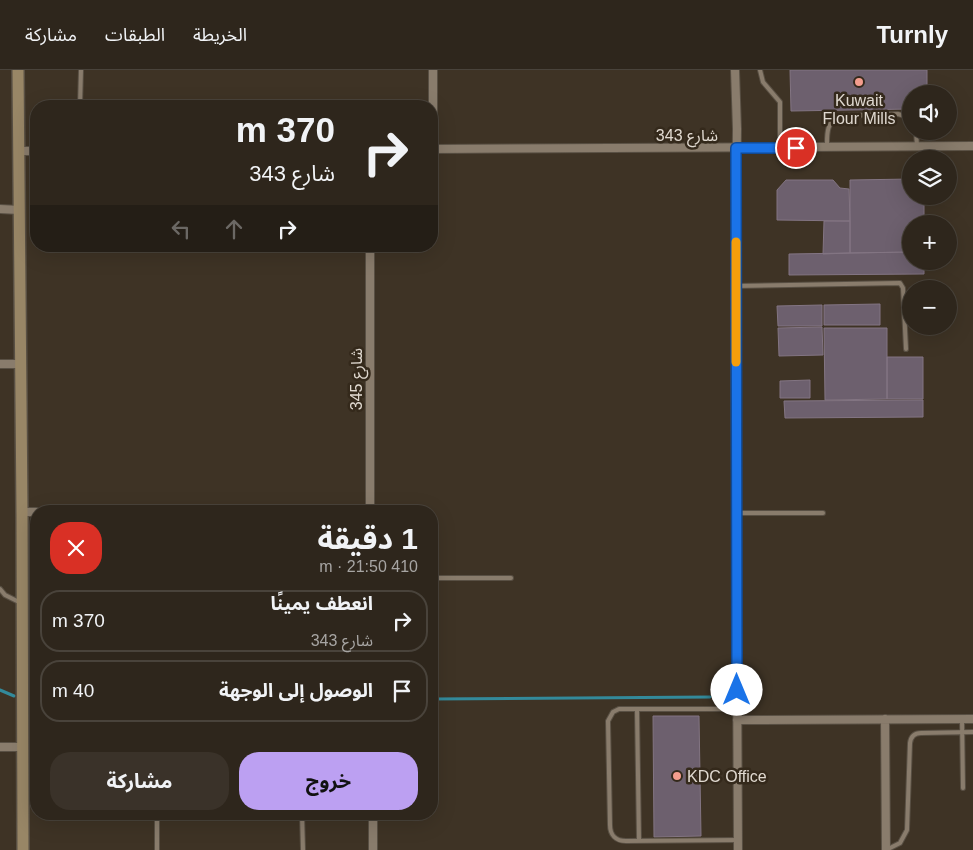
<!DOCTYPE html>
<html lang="ar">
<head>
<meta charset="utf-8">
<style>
  body { margin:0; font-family:Arial,"Noto Sans Arabic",sans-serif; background:#3a3229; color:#f1f3f6; direction:rtl; height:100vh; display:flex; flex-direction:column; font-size:19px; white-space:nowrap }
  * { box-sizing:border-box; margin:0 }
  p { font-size:16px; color:#a7a5a3 }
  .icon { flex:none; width:28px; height:28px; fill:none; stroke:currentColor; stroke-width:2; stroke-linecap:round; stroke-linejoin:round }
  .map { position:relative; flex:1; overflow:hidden; direction:ltr }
  .details { position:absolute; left:30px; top:435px; width:408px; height:315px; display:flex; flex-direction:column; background:#2e261c; border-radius:20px; box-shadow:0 5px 20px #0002,0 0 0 1px #49433b; direction:rtl }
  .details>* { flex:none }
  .guide { position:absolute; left:30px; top:30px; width:408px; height:152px; border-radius:20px; box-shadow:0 5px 20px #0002,0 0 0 1px #49433b; direction:rtl; background:#2e261c; color:#f1f3f6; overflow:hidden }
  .tools { position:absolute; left:902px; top:15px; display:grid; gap:10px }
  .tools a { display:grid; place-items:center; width:55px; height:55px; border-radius:50%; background:#2e261c; box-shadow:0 5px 20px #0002,0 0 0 1px #49433b; font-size:25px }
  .pin { position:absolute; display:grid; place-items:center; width:42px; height:42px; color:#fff; margin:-21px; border:2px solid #fff; border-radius:50%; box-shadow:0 1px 5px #0007 }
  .me { position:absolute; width:55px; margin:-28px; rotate:0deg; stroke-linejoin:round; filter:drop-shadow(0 0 4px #0008) }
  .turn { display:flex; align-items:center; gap:18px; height:105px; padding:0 20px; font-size:22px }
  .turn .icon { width:65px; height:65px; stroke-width:2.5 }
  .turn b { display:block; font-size:35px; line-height:42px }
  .lanes { display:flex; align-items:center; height:48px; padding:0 20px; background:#0003; justify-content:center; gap:25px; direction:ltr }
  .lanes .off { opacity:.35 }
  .round { display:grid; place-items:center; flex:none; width:52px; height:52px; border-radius:20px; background:#3a3229 }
  .headline { display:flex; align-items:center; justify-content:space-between; height:85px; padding:0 20px }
  h1 { font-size:30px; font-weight:700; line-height:38px }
  .cta { display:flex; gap:10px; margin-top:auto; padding:10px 20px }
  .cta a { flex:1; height:58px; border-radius:20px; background:#bca0f2; color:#111; font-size:20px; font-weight:700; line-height:58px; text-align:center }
  .cta a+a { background:#3a3229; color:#f1f3f6 }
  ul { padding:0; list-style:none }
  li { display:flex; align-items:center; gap:15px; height:62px; margin:0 10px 8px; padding:0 10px; border:2px solid #49433b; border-radius:20px }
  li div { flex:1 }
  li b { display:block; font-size:19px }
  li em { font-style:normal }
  header { display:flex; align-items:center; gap:30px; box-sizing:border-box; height:70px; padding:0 25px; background:#2e261c; border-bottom:1px solid #49433b }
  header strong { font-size:24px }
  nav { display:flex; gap:28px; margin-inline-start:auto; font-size:18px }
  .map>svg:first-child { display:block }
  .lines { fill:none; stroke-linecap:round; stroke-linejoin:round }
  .stream { stroke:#338a9b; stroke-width:3 }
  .building { fill:#6d606e; stroke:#837583 }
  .lane-casing { stroke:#595044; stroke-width:6 }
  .street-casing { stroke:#595044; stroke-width:10 }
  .secondary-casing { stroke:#595044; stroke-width:14 }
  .lane { stroke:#897c6c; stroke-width:4 }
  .street { stroke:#897c6c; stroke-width:8 }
  .secondary { stroke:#988666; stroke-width:11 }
  .route-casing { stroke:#114b97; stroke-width:12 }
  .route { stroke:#1a73e8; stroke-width:9 }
  .slow { stroke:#f59e0b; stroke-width:9 }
  .poi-dot { fill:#f49d8d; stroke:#34291b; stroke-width:2 }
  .labels { text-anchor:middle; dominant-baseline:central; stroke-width:5; stroke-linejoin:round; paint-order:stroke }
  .poi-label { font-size:16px; fill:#e0d9d0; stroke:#34291b }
  .street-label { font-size:16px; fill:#e0d9d0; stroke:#34291b }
</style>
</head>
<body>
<header>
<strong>Turnly</strong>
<nav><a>الخريطة</a><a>الطبقات</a><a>مشاركة</a></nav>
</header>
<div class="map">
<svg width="973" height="780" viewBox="0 0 973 780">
  <rect width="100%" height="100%" fill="#3e3325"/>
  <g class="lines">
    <path class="stream" d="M0,620l14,6
      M32,629h4
      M431,629l279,-2"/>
  </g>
  <path class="building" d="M790,0h137v24h-16v15l-120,2z
    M911,109v17h13v28h-13v28l-61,1v-73z
    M786,110h47l7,8 9,1 1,32 -73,-1v-30z
    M824,151h26v32l-27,1z
    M911,182v9h13v13l-135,1v-21z
    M880,234v21h-56v-20z
    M822,235v21h-44l-1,-20z
    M822,257l1,28 -44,1 -1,-28z
    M824,258h63v71l-62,1z
    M887,287h36v42h-36z
    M810,310v18h-30v-17z
    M923,330v17l-138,1 -1,-17z
    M653,646h46l2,120 -47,1z"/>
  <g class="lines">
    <g class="lane-casing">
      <path id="lane" d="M760,0l3,12 17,20v46
        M80,36l1,-36
        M916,61l1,15
        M827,77c0,-13 -1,-25 13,-31l58,-2 13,4
        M735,216l165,-3 3,5 3,61
        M736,443h87
        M431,508h80
        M0,519l5,6 16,8
        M637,639l2,132
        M737,639h-118l-6,3 -5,9 2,104c0,10 6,16 16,16l112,-1
        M962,649l1,69
        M302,744l1,36
        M157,780v-36
        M886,780l14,-7 7,-13 3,-87c1,-7 5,-10 11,-10l52,-1"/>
    </g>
    <g class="street-casing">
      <path id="street" d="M735,0l2,59 -2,157 3,564
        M431,79l542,-3
        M433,79v-79
        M18,81h18
        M0,139l19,1
        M0,294h20
        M124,441l246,-1
        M370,441v-265
        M22,442h14
        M885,649l1,131
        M737,650l236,-1
        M0,677h22
        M373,744v36"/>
    </g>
    <g class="secondary-casing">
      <path id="secondary" d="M18,0l4,442 1,338"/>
    </g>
    <use href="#lane" class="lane"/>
    <use href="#street" class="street"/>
    <use href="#secondary" class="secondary"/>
  </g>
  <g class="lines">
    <g class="route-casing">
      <path id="route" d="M737,620l-1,-542h60"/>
    </g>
    <use href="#route" class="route"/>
    <path class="slow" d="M736,172v120"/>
  </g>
  <g class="poi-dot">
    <circle cx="859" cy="12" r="5"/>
    <circle cx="677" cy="706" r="5"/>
  </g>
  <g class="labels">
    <g class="poi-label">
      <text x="859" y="30">Kuwait<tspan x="859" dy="18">Flour Mills</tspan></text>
      <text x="687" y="706" text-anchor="start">KDC Office</text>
    </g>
    <g class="street-label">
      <text x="687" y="65">شارع 343</text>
      <text transform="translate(356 309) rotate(-90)">شارع 345</text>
    </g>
  </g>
</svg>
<div class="tools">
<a><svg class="icon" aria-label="sound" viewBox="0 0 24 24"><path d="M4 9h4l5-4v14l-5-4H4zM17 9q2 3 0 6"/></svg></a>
<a><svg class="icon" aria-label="layers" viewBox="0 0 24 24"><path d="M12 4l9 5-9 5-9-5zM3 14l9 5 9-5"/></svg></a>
<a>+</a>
<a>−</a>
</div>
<div class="pin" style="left:796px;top:78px;background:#d93025"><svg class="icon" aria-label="arrive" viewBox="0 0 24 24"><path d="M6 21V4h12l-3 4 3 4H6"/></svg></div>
<svg class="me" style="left:737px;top:620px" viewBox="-20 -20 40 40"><circle r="19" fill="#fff"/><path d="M0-13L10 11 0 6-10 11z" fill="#1a73e8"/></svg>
<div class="guide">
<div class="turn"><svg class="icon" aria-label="right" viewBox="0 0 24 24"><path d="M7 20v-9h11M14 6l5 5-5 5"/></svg><div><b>370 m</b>شارع 343</div></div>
<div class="lanes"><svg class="icon off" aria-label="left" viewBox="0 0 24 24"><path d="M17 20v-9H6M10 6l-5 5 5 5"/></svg><svg class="icon off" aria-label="ahead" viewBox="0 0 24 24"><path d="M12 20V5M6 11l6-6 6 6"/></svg><svg class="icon" aria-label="right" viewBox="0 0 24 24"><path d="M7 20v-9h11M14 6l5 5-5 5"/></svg></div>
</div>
<section class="details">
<div class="headline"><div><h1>1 دقيقة</h1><p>410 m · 21:50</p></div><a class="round" style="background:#d93025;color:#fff"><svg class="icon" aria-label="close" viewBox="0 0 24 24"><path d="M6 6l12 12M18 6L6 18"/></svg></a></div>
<ul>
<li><svg class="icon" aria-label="right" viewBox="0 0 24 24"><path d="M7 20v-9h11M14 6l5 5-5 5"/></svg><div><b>انعطف يمينًا</b><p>شارع 343</p></div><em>370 m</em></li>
<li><svg class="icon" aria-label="arrive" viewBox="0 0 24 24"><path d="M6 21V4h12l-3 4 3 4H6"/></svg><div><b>الوصول إلى الوجهة</b></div><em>40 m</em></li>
</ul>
<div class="cta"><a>خروج</a><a>مشاركة</a></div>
</section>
</div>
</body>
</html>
